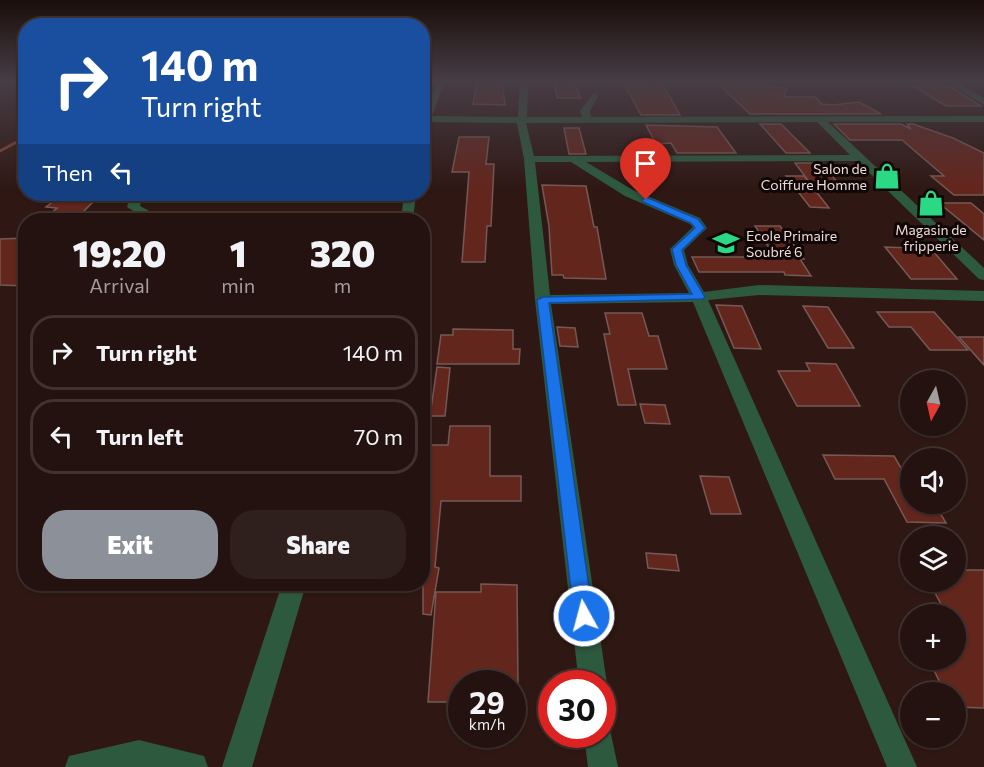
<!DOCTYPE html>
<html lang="en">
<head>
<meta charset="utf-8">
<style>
  body { margin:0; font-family:Commissioner,sans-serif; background:#2f201d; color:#f1f3f6; height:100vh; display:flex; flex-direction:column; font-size:22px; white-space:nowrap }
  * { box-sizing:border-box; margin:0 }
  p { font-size:20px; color:#a39e9e }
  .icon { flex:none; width:33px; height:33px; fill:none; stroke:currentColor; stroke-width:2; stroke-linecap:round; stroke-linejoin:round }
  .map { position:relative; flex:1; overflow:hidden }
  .details { position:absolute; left:18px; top:213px; width:412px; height:378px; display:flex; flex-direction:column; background:#23120f; border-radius:24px; box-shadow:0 2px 4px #0004,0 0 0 2px #40322f }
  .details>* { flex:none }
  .hud { position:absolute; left:18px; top:18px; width:412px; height:183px; border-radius:24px; box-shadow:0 2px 4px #0004,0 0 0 2px #40322f; background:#1a4fa0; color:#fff; overflow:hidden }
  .needle { width:39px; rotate:188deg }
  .tools { position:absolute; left:900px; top:370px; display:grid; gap:12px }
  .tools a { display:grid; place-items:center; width:66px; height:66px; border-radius:50%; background:#23120f; box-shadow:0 2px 4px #0004,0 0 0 2px #40322f; font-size:30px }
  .speed { position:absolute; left:448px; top:670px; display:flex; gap:12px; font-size:30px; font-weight:700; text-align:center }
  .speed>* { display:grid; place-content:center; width:78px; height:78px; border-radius:50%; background:#23120f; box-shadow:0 2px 4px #0004,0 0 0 2px #40322f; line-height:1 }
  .speed small { font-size:15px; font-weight:400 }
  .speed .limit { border:9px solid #d22; background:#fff; color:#111 }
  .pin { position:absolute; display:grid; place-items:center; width:51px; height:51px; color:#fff; margin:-62px -26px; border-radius:50% 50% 50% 0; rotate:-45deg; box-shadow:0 0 6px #0007 }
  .pin .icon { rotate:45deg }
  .me { position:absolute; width:66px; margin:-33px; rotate:353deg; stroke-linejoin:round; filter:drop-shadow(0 0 4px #0008) }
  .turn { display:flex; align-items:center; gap:21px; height:126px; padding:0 24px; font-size:27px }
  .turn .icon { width:78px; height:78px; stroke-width:2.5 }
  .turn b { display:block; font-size:42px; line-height:51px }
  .then { display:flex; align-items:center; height:57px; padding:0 24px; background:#0003; gap:12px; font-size:22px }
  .eta { display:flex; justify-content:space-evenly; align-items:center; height:102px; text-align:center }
  .eta b { font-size:36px; font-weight:800; line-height:42px }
  .cta { display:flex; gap:12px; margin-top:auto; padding:12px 24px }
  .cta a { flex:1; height:69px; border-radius:24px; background:#8c9099; color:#fff; font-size:24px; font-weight:800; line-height:69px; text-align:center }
  .cta a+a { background:#2f201d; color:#f1f3f6 }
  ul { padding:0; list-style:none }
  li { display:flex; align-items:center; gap:18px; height:75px; margin:0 12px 9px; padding:0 12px; border:3px solid #40322f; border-radius:24px }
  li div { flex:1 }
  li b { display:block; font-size:22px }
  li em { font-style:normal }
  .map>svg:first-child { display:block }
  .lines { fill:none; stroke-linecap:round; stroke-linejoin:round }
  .stream { stroke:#804036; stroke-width:3 }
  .building { fill:#63261d; stroke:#765954; stroke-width:1.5 }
  .minor { fill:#2d5a3f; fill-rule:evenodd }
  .route { fill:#1a73e8; stroke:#114b97; stroke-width:1.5 }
  .labels { text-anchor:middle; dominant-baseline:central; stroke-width:6; stroke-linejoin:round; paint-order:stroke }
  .far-poi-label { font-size:14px; fill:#eddcd9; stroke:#100605; text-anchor:end }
</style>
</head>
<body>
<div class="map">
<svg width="984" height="767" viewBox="0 0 984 767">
  <rect width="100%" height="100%" fill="#2f1814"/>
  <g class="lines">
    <path class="stream" d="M0,151l26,-14"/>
  </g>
  <path class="building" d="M477,81h25l3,24 -32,-1z
    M554,81h19l8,17h-24z
    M640,81h21l19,34h-39l-16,-30h17z
    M715,81l72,7 -3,9h31l7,7 11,1 26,-3 22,12h-131z
    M913,86h36l32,20h-35z
    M760,124h21l29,29h-24z
    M834,124h67l10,5 -4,-5h6l40,14 31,15v42h-30l-23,-19h13l-42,-36h-52z
    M646,125l71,2 19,26h-59l-6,-10 -15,1z
    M564,128h15l7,26h-17z
    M459,137h30l-3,27h8l-3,62h-4l-2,36h-23l7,-90h-17z
    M795,163h25l22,24h-29z
    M786,176h18l25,32 -19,-1z
    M542,185l44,1 8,41h3l9,52 -42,-1 -1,-3h-11l-3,-49z
    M63,194h38l-26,26h-32l14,-12 -11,-1z
    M939,203h32l13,11v26z
    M755,226h25l24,33h-4l11,17 -26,-1 -1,-3h-85l-7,-15h83z
    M26,238v48l-26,-1v-46z
    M907,243h19l31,36h-46l-26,-32 27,1z
    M716,305l26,1 19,43 -27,-1z
    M803,306l25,1 26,41h-26z
    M877,312h57l34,38h-38l-19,-23h-22z
    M605,313h37l7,23h9l9,33h-39l8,36h-18l-14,-71h6z
    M557,327l18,1 3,19 -18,-1z
    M453,329l60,1v19h7l-1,15h-82l4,-29h12z
    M959,337h25v28z
    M806,363l30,1 24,42h-63l-19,-35h32z
    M437,367l13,1 -5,48h-15z
    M640,404l25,1 5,19 -25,-1z
    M450,426h40v50h31v25h-80l-6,66 4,1 -8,47 -8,-1v-169h25z
    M823,455l71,1 16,27v21h25l11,19 -39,-1 -23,-43h-49z
    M700,476l29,1 12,37h-30z
    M646,553l30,2 3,16 -31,-3z
    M956,570h28v138l-28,-1v-14h-11l-16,-33h27v-45h-9l-18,-33h27z
    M481,584l36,1 1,99h-56v18h-34l8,-110h45z"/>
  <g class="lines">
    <path class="minor" d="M437,81h8l-13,35 86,1 2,-36h8l-1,36h55l-2,-6 14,-18 4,3 -8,15 1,6 393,-1v6h-156l156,146v12l-5,-1 -122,-118 -271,1 47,28 67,28 7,10 -23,22 4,15 16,27 55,-7 225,6v10l-225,-6 -51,5 209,467h-30l-194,-465 -142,2 56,380 -4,9v-9h-24l-44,-384 -11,-141 -7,-36 -87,-1 -4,7 -3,1v-15zM817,122l33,33 -316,1 -8,-33zM535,162h36l54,34 65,28 3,3 -23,22 4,16 15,28 -139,2z
      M945,81h9l30,17v7z
      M131,194h12l-3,12 11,6 86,-1 73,5 6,4h-168l-21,-13z
      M404,194h12l-3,26h-12z
      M282,584h24l-54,183h-30z
      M603,722l6,3 9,42h-30l-4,-32h19z
      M139,740l65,16 4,11h-143l4,-11z"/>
  </g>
  <linearGradient id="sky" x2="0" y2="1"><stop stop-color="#1a0d0b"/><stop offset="0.43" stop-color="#473d45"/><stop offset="1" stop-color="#473d45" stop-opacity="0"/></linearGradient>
  <rect width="984" height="188" fill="url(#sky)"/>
  <path class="route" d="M646,197l52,22 7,9 -23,22 4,15 19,32 -2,2 -154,4 44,313 -2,7 -7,3 -7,-3 -3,-7 -37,-316 6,-3 149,-3 -16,-29 -4,-16 23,-21 -4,-5 -48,-21 -1,-2z"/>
  <defs>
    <g id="shop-bare" transform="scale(2.07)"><path d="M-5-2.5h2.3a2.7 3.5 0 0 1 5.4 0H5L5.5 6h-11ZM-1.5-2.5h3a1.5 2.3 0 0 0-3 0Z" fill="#2bd884" stroke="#100605" stroke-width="2.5" paint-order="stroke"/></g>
    <g id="school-bare" transform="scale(2.07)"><path d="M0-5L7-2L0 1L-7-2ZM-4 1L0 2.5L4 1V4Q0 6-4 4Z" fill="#2bd884" stroke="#100605" stroke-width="2.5" paint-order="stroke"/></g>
  </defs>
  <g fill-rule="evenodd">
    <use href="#shop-bare" x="887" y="176"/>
    <use href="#shop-bare" x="931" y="203"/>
    <use href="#school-bare" x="726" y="243"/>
  </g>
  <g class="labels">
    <g class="far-poi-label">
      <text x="867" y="168">Salon de<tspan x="867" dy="16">Coiffure Homme</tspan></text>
      <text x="931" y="229" text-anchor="middle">Magasin de<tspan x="931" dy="16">fripperie</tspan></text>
      <text x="746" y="235" text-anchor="start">Ecole Primaire<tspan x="746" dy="16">Soubré 6</tspan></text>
    </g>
  </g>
</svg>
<div class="tools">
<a><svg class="needle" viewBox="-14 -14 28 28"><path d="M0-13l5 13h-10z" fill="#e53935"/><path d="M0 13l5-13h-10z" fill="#a39e9e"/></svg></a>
<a><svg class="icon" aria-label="sound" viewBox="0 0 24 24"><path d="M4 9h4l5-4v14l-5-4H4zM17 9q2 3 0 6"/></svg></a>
<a><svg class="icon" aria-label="layers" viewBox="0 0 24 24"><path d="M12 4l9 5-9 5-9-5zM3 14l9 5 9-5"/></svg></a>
<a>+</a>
<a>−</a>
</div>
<div class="speed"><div>29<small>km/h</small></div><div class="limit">30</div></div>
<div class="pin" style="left:646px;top:200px;background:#d93025"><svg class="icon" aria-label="arrive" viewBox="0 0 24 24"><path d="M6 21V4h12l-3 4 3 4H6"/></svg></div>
<svg class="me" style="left:584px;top:616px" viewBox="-20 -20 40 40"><circle r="17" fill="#1a73e8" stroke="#fff" stroke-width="3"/><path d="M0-11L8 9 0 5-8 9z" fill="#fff"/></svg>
<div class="hud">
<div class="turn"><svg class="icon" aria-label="right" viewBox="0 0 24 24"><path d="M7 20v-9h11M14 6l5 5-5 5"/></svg><div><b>140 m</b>Turn right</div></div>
<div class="then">Then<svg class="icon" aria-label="left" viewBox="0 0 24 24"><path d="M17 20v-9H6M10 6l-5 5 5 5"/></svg></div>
</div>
<section class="details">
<div class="eta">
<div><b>19:20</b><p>Arrival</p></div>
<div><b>1</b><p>min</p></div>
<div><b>320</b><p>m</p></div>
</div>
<ul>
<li><svg class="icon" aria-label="right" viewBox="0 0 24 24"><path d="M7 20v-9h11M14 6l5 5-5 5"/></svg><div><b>Turn right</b></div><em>140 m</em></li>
<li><svg class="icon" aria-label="left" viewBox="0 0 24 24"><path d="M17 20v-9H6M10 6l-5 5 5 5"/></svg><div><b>Turn left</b></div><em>70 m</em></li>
</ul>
<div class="cta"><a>Exit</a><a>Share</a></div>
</section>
</div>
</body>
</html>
